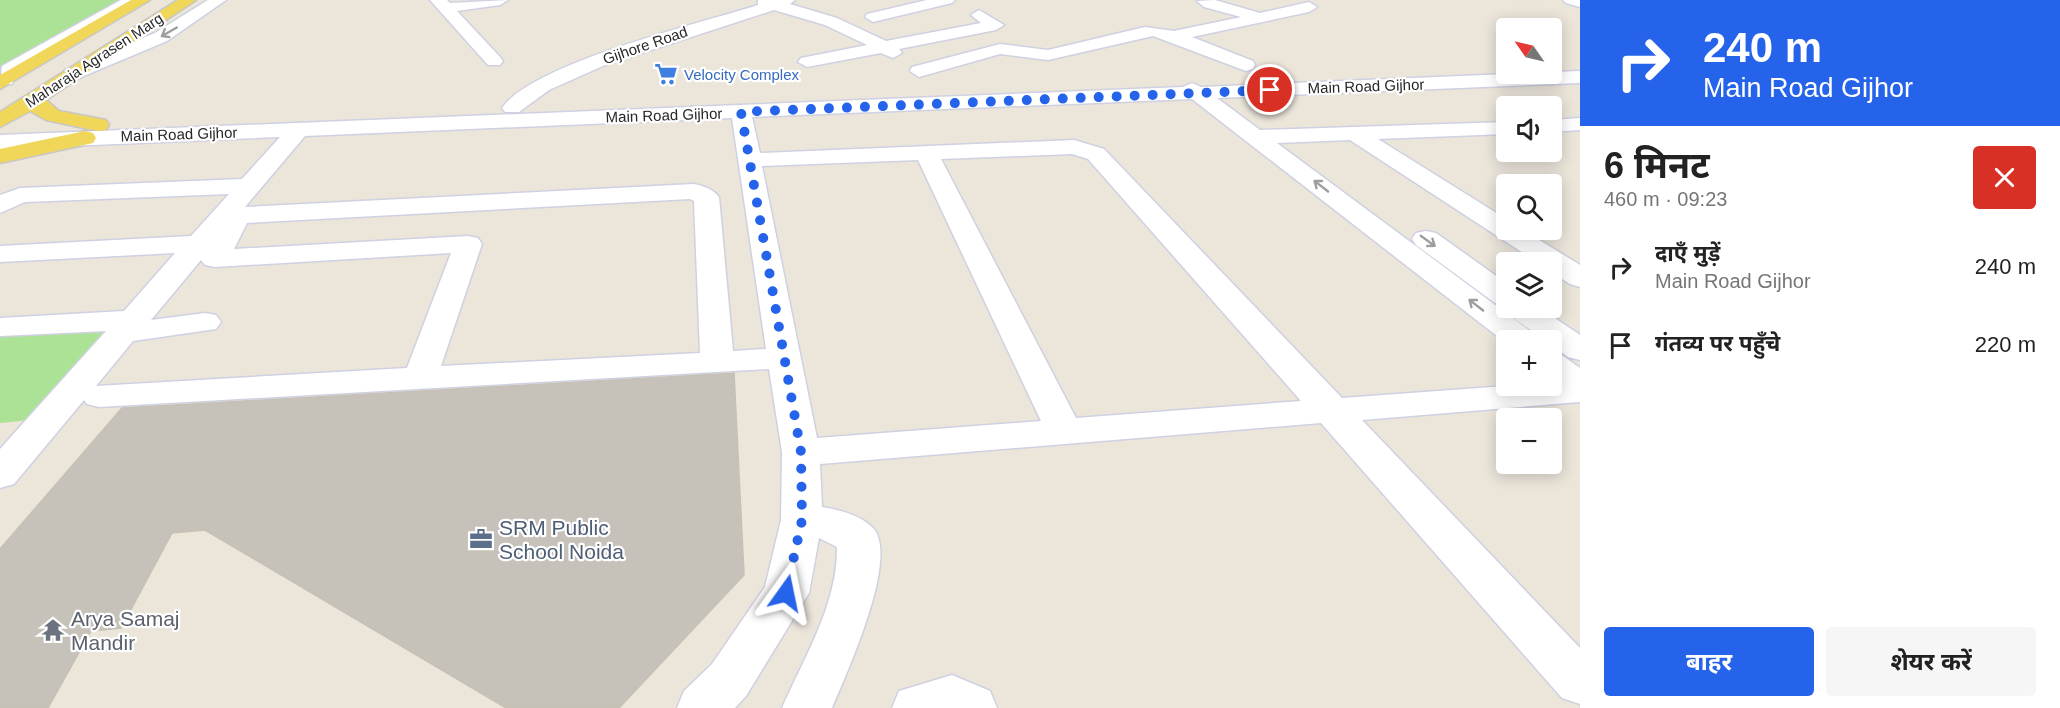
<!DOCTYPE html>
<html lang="hi">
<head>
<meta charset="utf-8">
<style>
  body { margin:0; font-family:Arial,"Noto Sans Devanagari",sans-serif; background:#f6f6f6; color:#222; height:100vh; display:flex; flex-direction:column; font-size:22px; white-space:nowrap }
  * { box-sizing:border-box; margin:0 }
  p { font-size:20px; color:#767676 }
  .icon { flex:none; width:33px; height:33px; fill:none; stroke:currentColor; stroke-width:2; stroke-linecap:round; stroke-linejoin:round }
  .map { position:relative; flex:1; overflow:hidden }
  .drawer { display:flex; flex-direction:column; background:#fff; width:480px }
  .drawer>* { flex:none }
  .banner { background:#2563eb; color:#fff; overflow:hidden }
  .needle { width:39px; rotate:304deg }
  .fabs { position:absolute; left:1496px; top:18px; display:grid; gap:12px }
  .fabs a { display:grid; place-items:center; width:66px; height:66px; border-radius:6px; background:#fff; box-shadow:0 3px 15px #0003; font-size:30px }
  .pin { position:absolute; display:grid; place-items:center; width:51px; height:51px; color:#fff; margin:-26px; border:3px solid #fff; border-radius:50%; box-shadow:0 2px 6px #0007 }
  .me { position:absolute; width:66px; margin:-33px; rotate:12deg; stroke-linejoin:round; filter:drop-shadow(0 0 4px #0008) }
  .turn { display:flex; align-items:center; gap:21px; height:126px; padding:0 24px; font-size:27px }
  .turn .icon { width:78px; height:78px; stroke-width:2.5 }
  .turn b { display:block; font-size:42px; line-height:51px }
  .round { display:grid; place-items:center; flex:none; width:63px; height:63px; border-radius:6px; background:#f6f6f6 }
  .head { display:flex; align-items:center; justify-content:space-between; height:102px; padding:0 24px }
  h1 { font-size:36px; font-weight:700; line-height:45px }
  .button { display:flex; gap:12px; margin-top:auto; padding:12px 24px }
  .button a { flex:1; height:69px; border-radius:6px; background:#2563eb; color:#fff; font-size:24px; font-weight:700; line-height:69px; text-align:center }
  .button a+a { background:#f6f6f6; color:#222 }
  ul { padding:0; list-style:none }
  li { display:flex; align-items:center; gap:18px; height:78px; padding:0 24px }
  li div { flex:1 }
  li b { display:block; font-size:22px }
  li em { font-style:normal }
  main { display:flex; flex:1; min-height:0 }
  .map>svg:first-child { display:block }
  .green { fill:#abe295 }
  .building { fill:#c6c1b9; stroke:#c6c1b4; stroke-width:1.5 }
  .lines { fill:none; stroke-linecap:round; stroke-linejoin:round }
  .minor-casing { stroke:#cfd1e2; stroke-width:3 }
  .major-casing { stroke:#c7c7c7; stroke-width:3 }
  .minor { fill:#fff; fill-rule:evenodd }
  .major { fill:#f1d759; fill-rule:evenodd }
  .oneway { stroke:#9e9e9e }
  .route { stroke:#2563eb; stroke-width:10; stroke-dasharray:0 18 }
  .labels { text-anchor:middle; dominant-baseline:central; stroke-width:4.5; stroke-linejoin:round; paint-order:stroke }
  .far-street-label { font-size:15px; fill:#282828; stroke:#fff }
  .far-shop-label { font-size:15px; fill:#366cbe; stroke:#fff; text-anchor:start }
  .near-service-label { font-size:21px; fill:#4e5e75; stroke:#fff; text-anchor:start }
  .near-worship-label { font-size:21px; fill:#5b616d; stroke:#fff; text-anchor:start }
</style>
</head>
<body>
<main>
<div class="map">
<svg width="1580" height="708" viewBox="0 0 1580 708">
  <rect width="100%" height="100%" fill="#ebe5da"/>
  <path class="green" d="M0,0h122l-122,68z
    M111,328l-80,92 -31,3v-87z"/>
  <path class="building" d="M734,373l10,202 -125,133h-113l-301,-178 -33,3 -51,95 -30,3 -43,77h-48v-159l122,-141z"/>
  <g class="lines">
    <g class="minor-casing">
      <path id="minor" d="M121,0h19l-123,73 -5,11 -12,1 2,-19z
        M208,0h18l-59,41 -88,37h-14l-2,-4 2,-4 90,-37z
        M430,0h17l3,3 58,-3 -8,5 -43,6 43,46 3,4 -3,4h-12z
        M758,0h37l-5,4 47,14 49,23 95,-18 -10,-8 8,-5 25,15 -8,5 -97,19 3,4 -9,5 -12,-5 -74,14 -9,-5 3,-4 66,-13 -42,-20 -51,-15 -169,55 -56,25 -30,22h-14l-3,-4c31,-45 200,-85 256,-103z
        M927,0h28l-3,3 -79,19 -8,-5 2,-3z
        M1215,0l45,13 49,-11 8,5 -8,5 -117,25 61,24 2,4 -2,4 -7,2 -93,-35 -105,24 -48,-6 -81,23 -9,-6 2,-4 88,-23 48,6 97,-23 29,4 67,-14 -37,-10 -7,-6z
        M1563,0h17v7l-14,-4z
        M1580,71v12l-363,15 43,32 246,-8v12l-128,5 128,80v11h17l57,35v22l-10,-3 -19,-12v-10h-14l-187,-122 -73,3 256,190 5,7h-32v3l-314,-244 -440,18 8,36 314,-13 30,9 238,249 164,-12h45v-4h3l-3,-2v-27l12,3 17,12v34l-218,18 218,228v56l-18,-6 -241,-275 -501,41 2,43c17,3 39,8 51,21 27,29 -27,147 -41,180h-50c22,-50 56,-105 55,-161l-18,-9 -10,55 -63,103 -11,12h-58l7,-17 28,-27 53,-77 16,-67 1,-68 -13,-83 -670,38 -12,-3 -3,-4 -70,84 -14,4v-39l106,-118 -106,5v-18l124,-7 51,-58 -175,9v-16l191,-10 38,-42 -204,8 -25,11v-18l20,-7 222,-9 38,-42 -280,12v-14l1183,-48 9,-4 9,4zM732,118l34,231 -33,2 -14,-154c-6,-8 -15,-11 -25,-13l-449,23 60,-71zM1072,154l16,5 213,242 -225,17 -135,-259zM918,160l123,261 -224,17 -55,-272zM690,199l4,2 6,152 -259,13 41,-122 -4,-6 -10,-2 -234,13 13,-26zM451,253l-44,115 -311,18 37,-45 83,-12 5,-7 -5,-7 -11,-2 -54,7 50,-60 4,5 10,2z
        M1580,118v12l-29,2v-12z
        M1426,231l10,2 70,50v23l-11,-3 -79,-58 -4,-6 4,-6z
        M1506,306l34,2 40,27v25l-12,-3 -17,-13v-4h-6l-36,-25z
        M952,675l38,16 7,17h-105l7,-17z"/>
    </g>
    <g class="major-casing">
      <path id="major" d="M131,0h19l-150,89v-14z
        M178,0h18l-150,100 13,11 47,9 3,5 -3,5 -8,1 -52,-11 -16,-9 -30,16v-15z
        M85,131l8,2 3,5 -3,5 -93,20v-14z"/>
    </g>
    <use href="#minor" class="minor"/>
    <use href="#major" class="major"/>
  </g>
  <defs><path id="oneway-shaft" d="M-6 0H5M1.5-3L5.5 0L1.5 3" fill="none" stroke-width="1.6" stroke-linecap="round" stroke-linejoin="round" transform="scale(1.5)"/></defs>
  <g class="oneway">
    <use href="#oneway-shaft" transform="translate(169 32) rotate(150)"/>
    <use href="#oneway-shaft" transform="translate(1321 186) rotate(-142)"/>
    <use href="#oneway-shaft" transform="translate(1428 241) rotate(36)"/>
    <use href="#oneway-shaft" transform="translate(1476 305) rotate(-142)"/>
  </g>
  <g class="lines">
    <path class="route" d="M786,593l16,-73 -1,-68 -60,-340 529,-22"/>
  </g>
  <defs>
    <g id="supermarket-bare" transform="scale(1.8)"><path d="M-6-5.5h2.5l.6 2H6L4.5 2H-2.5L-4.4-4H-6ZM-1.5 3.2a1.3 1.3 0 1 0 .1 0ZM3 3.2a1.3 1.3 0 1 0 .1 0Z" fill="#3f7fe0" stroke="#fff" stroke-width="2.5" paint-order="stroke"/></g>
    <g id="office-bare" transform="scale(1.8)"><path d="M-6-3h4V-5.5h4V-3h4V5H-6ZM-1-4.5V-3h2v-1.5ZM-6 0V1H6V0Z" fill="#5c6f8a" stroke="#fff" stroke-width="2.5" paint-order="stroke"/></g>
    <g id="temple-bare" transform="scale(1.8)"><path d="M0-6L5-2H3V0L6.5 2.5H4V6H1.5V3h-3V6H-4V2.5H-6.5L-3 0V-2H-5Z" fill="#6b7280" stroke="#fff" stroke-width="2.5" paint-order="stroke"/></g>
  </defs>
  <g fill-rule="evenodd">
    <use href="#supermarket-bare" x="666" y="74"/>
    <use href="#office-bare" x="481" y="539"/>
    <use href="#temple-bare" x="53" y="630"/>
  </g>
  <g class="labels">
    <g class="far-street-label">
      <text transform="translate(645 45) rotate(-19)">Gijhore Road</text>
      <text transform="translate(94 60) rotate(-33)">Maharaja Agrasen Marg</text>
      <text transform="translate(1366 86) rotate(-2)">Main Road Gijhor</text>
      <text transform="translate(664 115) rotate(-2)">Main Road Gijhor</text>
      <text transform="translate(179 134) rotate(-2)">Main Road Gijhor</text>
    </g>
    <g class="far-shop-label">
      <text x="684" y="74">Velocity Complex</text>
    </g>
    <g class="near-service-label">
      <text x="499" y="527">SRM Public<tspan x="499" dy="24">School Noida</tspan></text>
    </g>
    <g class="near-worship-label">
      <text x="71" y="618">Arya Samaj<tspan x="71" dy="24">Mandir</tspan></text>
    </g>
  </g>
</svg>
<div class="fabs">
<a><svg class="needle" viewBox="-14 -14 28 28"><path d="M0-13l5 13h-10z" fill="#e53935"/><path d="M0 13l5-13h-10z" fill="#767676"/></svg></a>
<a><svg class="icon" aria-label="sound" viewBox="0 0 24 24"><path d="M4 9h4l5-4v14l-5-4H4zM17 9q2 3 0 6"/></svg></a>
<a><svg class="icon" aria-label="search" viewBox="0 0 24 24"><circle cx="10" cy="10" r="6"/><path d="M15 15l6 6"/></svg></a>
<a><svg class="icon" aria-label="layers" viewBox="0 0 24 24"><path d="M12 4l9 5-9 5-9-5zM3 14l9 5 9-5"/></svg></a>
<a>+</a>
<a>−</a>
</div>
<div class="pin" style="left:1270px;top:90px;background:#d93025"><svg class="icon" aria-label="arrive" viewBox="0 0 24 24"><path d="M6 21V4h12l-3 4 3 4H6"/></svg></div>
<svg class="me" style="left:786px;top:593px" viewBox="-20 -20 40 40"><path d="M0-17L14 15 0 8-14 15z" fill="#2563eb" stroke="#fff" stroke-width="4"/></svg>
</div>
<section class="drawer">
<div class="banner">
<div class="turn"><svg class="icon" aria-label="right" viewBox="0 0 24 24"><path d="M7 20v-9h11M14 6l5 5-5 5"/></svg><div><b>240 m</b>Main Road Gijhor</div></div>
</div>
<div class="head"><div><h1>6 मिनट</h1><p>460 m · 09:23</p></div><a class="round" style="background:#d93025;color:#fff"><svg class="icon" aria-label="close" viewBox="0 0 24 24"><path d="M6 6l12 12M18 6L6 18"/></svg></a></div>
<ul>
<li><svg class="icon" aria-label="right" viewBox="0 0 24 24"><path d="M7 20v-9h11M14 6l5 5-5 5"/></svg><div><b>दाएँ मुड़ें</b><p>Main Road Gijhor</p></div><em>240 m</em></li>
<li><svg class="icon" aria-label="arrive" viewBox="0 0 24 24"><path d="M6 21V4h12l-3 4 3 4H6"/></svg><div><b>गंतव्य पर पहुँचे</b></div><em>220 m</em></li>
</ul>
<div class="button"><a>बाहर</a><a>शेयर करें</a></div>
</section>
</main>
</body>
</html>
